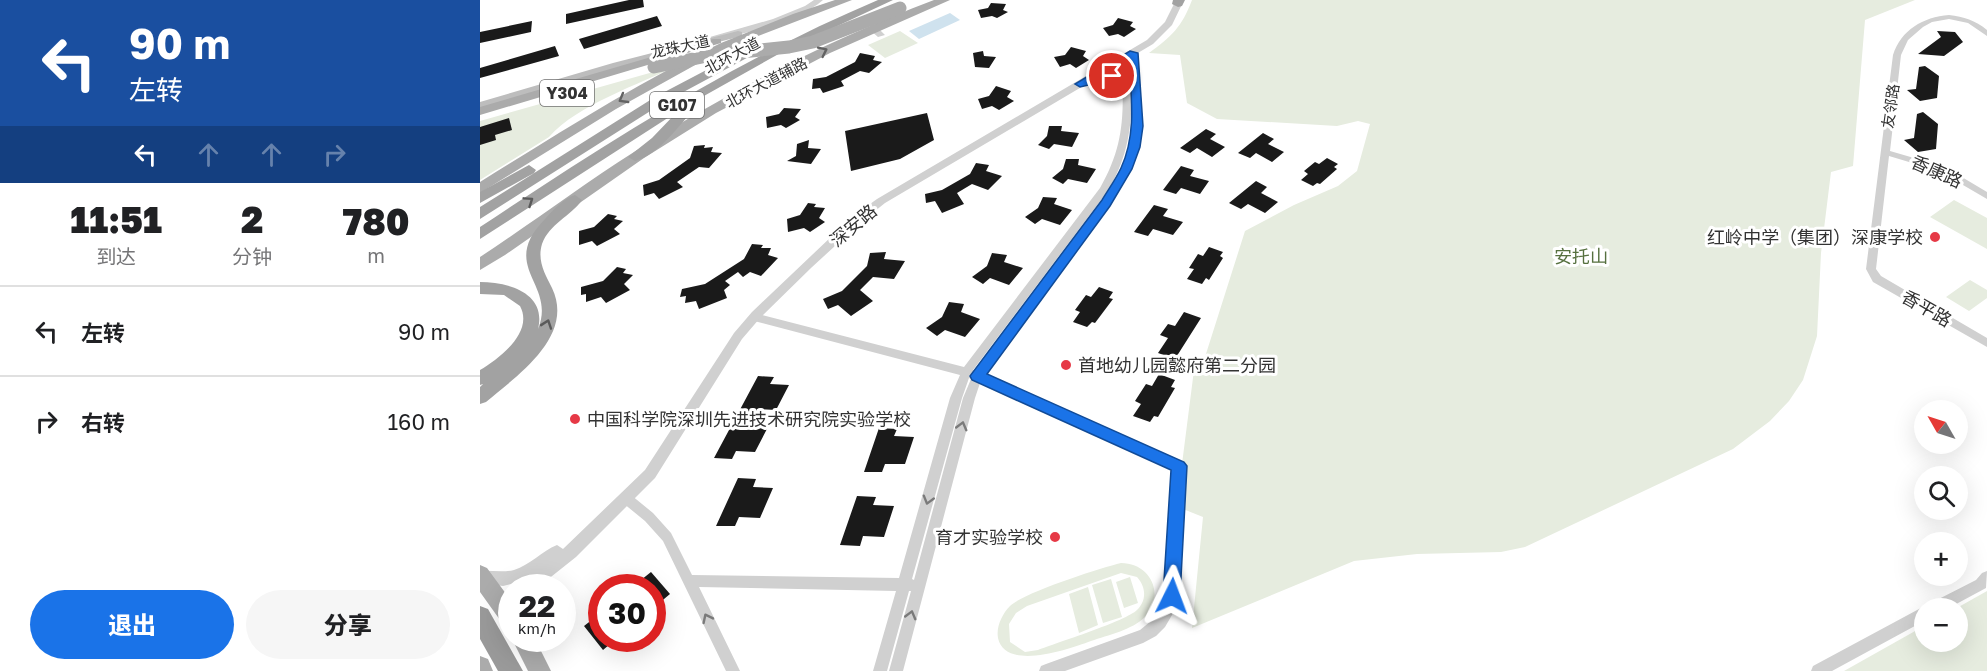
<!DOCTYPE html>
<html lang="zh">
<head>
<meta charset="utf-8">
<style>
  body { margin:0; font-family:"Golos Text","Noto Sans SC",sans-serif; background:#f6f6f6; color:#202124; height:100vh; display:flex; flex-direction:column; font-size:22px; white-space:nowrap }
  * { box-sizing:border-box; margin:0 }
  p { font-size:20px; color:#757577 }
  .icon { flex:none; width:33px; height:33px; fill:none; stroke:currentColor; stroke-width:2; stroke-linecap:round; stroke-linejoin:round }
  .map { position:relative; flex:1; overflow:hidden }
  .sheet { display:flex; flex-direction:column; background:#fff; width:480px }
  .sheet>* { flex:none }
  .top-card { background:#1a4fa0; color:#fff; overflow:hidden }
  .needle { width:39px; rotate:309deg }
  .tools { position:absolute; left:1434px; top:400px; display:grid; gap:12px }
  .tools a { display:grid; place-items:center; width:54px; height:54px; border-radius:50%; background:#fff; box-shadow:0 6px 24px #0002; font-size:30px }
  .speed { position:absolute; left:18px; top:574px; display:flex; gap:12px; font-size:30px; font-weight:700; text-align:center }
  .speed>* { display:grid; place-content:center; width:78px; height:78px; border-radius:50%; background:#fff; box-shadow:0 6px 24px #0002; line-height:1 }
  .speed small { font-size:15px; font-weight:400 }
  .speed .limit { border:9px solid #d22; background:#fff; color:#111 }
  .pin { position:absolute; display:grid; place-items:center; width:51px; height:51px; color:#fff; margin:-26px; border:3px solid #fff; border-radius:50%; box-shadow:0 2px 6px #0007 }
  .me { position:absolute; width:66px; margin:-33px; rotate:3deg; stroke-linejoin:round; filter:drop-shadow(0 0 4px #0008) }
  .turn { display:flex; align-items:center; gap:21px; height:126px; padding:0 30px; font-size:27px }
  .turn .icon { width:78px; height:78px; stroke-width:2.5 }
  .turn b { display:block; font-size:42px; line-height:51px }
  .lanes { display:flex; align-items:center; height:57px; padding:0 30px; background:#0003; justify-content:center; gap:30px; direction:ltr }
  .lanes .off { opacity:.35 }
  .eta { display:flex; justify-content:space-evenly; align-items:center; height:102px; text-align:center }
  .eta b { font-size:36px; font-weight:800; line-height:42px }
  .primary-button { display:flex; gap:12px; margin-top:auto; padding:12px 30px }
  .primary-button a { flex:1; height:69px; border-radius:36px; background:#1a73e8; color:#fff; font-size:24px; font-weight:800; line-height:69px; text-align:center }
  .primary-button a+a { background:#f6f6f6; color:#202124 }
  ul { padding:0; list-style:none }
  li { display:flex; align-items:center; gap:18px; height:90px; padding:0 30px; border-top:2px solid #e0e0e0 }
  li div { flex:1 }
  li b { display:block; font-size:22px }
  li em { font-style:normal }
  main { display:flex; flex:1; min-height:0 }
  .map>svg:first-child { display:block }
  .green { fill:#e6ecdf; fill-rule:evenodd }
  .water { fill:#cfe2ee }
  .building { fill:#1a1a1a }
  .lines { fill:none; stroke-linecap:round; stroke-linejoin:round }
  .minor { fill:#d0d0d0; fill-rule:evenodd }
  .tertiary { fill:#d0d0d0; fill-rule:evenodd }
  .secondary { fill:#bdbdbd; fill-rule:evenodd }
  .primary { fill:#ababab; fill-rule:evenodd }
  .trunk { fill:#a2a2a2; fill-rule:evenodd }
  .motorway { fill:#9a9a9a; fill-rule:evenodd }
  .primary-bridge { stroke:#ababab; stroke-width:13 }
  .oneway { stroke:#636363 }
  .oneway2 { stroke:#5a5a5a }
  .oneway3 { stroke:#7a7a7a }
  .route { fill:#1a73e8; stroke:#114b97; stroke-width:1.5 }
  .poi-dot { fill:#e63946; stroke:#fff; stroke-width:2 }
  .labels { text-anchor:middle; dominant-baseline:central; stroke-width:6; stroke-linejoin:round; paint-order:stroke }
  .far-street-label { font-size:15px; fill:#333; stroke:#fff }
  .shield { fill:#fff; stroke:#707070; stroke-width:1.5 }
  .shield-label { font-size:16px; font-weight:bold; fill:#333 }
  .street-label { font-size:18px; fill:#333; stroke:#fff }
  .poi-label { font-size:18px; fill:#333; stroke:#fff; text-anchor:end }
  .park-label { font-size:18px; fill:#56703f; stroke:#fff }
</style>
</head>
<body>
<main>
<section class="sheet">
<div class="top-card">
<div class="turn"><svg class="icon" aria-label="left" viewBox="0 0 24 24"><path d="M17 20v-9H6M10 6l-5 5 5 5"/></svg><div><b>90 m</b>左转</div></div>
<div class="lanes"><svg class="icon" aria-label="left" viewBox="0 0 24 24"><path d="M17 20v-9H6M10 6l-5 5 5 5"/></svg><svg class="icon off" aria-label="ahead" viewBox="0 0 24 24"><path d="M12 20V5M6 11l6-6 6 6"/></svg><svg class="icon off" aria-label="ahead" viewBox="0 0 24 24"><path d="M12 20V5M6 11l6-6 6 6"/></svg><svg class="icon off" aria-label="right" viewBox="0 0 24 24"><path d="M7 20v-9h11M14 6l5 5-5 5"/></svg></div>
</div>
<div class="eta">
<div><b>11:51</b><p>到达</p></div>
<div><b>2</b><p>分钟</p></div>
<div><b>780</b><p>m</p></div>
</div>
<ul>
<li><svg class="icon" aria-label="left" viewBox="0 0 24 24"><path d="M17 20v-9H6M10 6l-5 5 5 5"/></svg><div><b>左转</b></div><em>90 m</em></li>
<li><svg class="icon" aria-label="right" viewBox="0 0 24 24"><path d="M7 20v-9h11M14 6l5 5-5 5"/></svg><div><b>右转</b></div><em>160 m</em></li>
</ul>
<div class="primary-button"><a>退出</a><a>分享</a></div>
</section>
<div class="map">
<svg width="1507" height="671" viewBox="0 0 1507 671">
  <rect width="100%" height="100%" fill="#fff"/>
  <path class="green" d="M712,0h723l-50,20 -12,146 -22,6 -10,81 -4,83 -14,44 -14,21 -19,20 -37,28 -208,98 -24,5 -84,2 -63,7 -162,67 11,-111 -20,-8 -1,-45 12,-94 11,-13 40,-126 49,-26 44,-19 19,-15 13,-47 -12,-3 -21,5 -120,-7 -30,-16 -7,-48 -31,-2c22,-16 33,-26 43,-53z
    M420,31l18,12 -33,15 -17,-13z
    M198,65c-39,20 -100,39 -129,72l-69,43v-59z
    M1474,200l33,18v31l-57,-32z
    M1490,280l17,10v8l-18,13 -23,-14z
    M641,563c29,0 45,31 24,54 -13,13 -37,18 -54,24 -24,9 -86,30 -93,-3 -2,-11 4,-24 12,-32 13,-13 90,-38 111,-43zM641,573l16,4c9,10 10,23 0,33 -11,11 -81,33 -99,40l-13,2 -15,-10 -1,-18 7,-11 11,-7z
    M650,577l8,26 -14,5 -8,-26z
    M631,579l11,38 -19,6 -11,-38z
    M608,587l10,38 -19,8 -10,-39z
    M1507,591v80h-143l80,-45v16h34v-33h-3z"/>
  <path class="water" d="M470,13l10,7 -41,19 -10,-8z"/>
  <path class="building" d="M149,0h14l1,7 -78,17v-10z
    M511,3l15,1 -3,6 5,2 -11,6 -5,-2 -11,2 -3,-8 10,-2z
    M177,16l5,10 -78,23 -5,-10z
    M638,18l15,4 -3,4 6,3 -12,8 -6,-3 -9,2 -6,-8 10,-3z
    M52,21l-1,11 -51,11v-11z
    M1457,31l18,1 8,10 -19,14 -26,-2 23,-17z
    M75,46l4,10 -79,22v-10z
    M591,47l15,4 -3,5 6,4 -13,8 -6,-4 -10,3 -6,-10 11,-2z
    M503,51l1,5 12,1 -7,11 -14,-1 -2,-14z
    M380,53l15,3 -2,4 9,2 -13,11 -9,-2 -19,10 3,5 -21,7 -3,-5 -8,1 1,-10 13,-2 29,-15z
    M1445,66l14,10 -2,22 -17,3 -13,-11 9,-1 3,-22z
    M516,86l15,5 -4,6 7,4 -15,9 -7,-4 -10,3 -4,-10 11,-3z
    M304,108l17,1 -6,8 5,3 -14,8 -5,-3 -14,3 -1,-11 13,-3z
    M1443,112l15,12 -2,25 -18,3 -14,-12 10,-2 3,-24z
    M447,113l7,27 -34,19 -49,12 -6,-40z
    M29,118l3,12 -17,5 1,5 -16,5v-18z
    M569,126h13l-1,5 18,2 -7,14 -18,-3 -5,5 -11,-4 9,-9z
    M726,129l10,5 -6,5 15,8 -13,10 -15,-9 -7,5 -10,-5z
    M783,133l11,6 -6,5 16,8 -12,10 -16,-9 -6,5 -12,-5z
    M329,140l-1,8 13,1 -10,15 -24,-3 9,-5 1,-12z
    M225,145l-1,3 9,-1 -2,5 11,1 -13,15 -10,-1 -22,15 6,5 -24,12 -5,-6 -10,3 -1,-11 16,-5 31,-22 4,-12z
    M847,158l11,6 -4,3 3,2 -17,15 -3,-1 -4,3 -12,-6 7,-6 -4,-3 11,-9 4,2z
    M586,159h13l-1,6 18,4 -9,14 -19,-4 -5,5 -11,-6 11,-9z
    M496,163l13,2 -3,6 16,5 -14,14 -16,-6 -15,9 7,11 -22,9 -7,-12 -9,2 -1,-9 17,-4 28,-16z
    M701,166l13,4 -4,6 19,5 -9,13 -19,-6 -5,6 -13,-4z
    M776,181l11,6 -6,6 17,9 -13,11 -17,-9 -7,5 -12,-6z
    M563,197l14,1 -3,6 18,6 -12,15 -18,-6 -7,5 -10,-7 13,-9z
    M328,203l8,1 -2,3 11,1 -6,10 6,4 -15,10 -6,-4 -16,4 -1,-13 13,-4z
    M674,205l14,4 -5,7 20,6 -10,13 -20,-6 -5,7 -14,-4z
    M128,214l9,2 -3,3 9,2 -9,8 6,5 -23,12 -5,-5 -13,4v-14l15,-4z
    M272,244l11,1 -2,3h10l-3,7 10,3 -17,18 -11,-4 -7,5 -5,-5 -13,9 5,4 -6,5 3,8 -28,11 -3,-8 -11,2 1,-7 -6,1 2,-8 23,-5 39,-25z
    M729,247l14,5 -3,4 3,2 -14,22 -3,-2 -4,6 -15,-5 7,-10 -5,-1 9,-14 5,2z
    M406,252l-2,7 21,2 -11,18 -21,-2 -13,13 13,11 -22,15 -13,-11 -10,4 -5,-10 19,-8 25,-25 3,-13z
    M512,253l15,2 -3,7 19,6 -14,17 -19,-7 -7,6 -11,-7 15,-11z
    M137,267l9,2 -3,4 10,2 -9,9 6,6 -24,13 -5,-6 -15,5v-8l-5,1v-8l22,-6z
    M619,287l14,5 -4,6 4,1 -18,24 -3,-1 -5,5 -14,-5 7,-10 -5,-2 11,-15 5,2z
    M469,302l15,2 -3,8 19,7 -15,18 -20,-7 -8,6 -11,-8 16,-11z
    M704,312l17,6 -26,41 -17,-6 10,-15 -8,-3 8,-11 7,2z
    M679,374l16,6 -4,7 4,1 -17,29 -4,-1 -4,6 -17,-6 8,-12 -6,-3 11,-17 6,2z
    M278,376l16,1 -4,7 19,1 -13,25 -19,-1 -7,15 19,1 -14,27 -19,-1 -4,8 -18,-1z
    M399,428l18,1 -3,7 20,1 -9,27h-20l-3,8h-18z
    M258,478l18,1 -3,8 20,1 -13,30 -21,-1 -4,9h-19z
    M377,496l19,1 -3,8 21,1 -10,31 -21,-1 -3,10 -20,-1z
    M171,572l19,22 -18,15v-21h-21z
    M122,612v27h14l-13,11 -19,-24z"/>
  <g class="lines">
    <path class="minor" d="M334,0h9c-29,26 -99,37 -137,47l-4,-2 91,-26 32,-13z
      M1469,15c15,2 26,5 38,15v6l-19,-13 -19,-4 -17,3 -9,5 -15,13 -7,15 -11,96 55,16 42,25v7l-48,-28 -50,-15 -13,113 5,7 106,62v9l-114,-65 -7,-13 27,-214c8,-25 30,-38 56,-40z
      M390,26h6l9,9 -7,2 -8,-7z
      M650,51l7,2c5,55 9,91 -20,141l-133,181 199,87 2,4 -6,130 -7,19 -7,12 -9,9 -13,7 -78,28h-26l2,-5 5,-2 94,-34 16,-13 6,-10 3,-11 8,-127 -193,-86 -5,15 -72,273h-14l22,-80h-2l-22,80h-14l23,-80 -197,-4 41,84h-14l-63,-130 -18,-20 -22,-18 -2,-4 2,-4 4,-1 4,1 22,18 18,20 21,42 207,3 51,-180 10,-23 -206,-54 -5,-4 5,-4 210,54 136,-179c26,-45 24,-79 21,-130l7,-2c2,9 2,19 3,28 2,40 -3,74 -24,108l-134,178 2,1 135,-180c19,-34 24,-60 22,-98 -1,-13 -4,-29 -2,-42zM489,378l2,1 -8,19 -49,182 -2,-1 50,-181z
      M1507,571l-1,17 -39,21h-23v12l-92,50h-21l2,-5 106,-57 5,-2 3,2 2,-5 47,-24 6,-7z"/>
    <path class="tertiary" d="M696,0h8l-12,25 -19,19 -54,32 13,-3 17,7v4c-7,0 -12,-5 -19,-5 -7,0 -13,4 -20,3l-205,121 -25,20 -49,45 -51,50 -18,21 -87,139 -79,79 -39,31h-19l4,-7 -19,5 -23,-3v-12c11,-1 22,2 34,-1 16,-5 28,-19 43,-25l6,4 82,-79 89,-137 18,-21 100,-95 25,-18 270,-159 18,-18z"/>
    <path class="secondary" d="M258,31l4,1v4l-121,31 -141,43v-8l133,-39z"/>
    <path class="primary" d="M355,0h17l-99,38 -47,21 -90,50 -136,84v-11c79,-49 157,-99 241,-139l-241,72v-8l233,-68h8v4l72,-29z
      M454,0h16l-120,53 -114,60 -72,45 -139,97 -25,15v-13c52,-34 102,-72 154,-105 95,-61 195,-112 300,-152z
      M0,565l7,3 25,34v28l-7,-3 -25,-35z
      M32,639h23l16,32h-23z
      M0,656l8,3 5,12h-13z"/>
    <path class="trunk" d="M398,0h15l-109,51 -89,50 2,3 -1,3c-17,18 -37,48 -61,54l-7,-4 24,-19 25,-26 -197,127v-12c128,-85 256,-167 398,-227z
      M693,0h12l-3,6 -4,1 -6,-3z
      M272,46l6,4 -2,3 -93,50 -183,116v-12l175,-110z
      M49,165l7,5 -2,3 -54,30v-11z
      M95,195l7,5c-11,16 -33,24 -40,44 -5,17 3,30 10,44 23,48 -34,87 -66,114l-6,2v-17l3,-3 -3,1v-15c20,-12 54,-38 40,-64l-16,-11 -24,-1v-12c28,0 67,11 58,47 19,-46 -41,-62 8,-111 7,-8 18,-20 29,-23z"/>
    <path class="motorway" d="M0,606l8,3 35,62h-25l-18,-32z"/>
    <path class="primary-bridge" d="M174,67l58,-12 77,-8 24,-5 87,-34"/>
  </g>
  <defs><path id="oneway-chevron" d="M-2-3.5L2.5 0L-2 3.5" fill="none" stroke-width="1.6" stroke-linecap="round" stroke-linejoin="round" transform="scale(1.5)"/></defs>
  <g class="oneway">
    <use href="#oneway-chevron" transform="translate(343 51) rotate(-26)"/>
    <use href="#oneway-chevron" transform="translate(143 99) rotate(150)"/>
  </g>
  <g class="oneway2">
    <use href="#oneway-chevron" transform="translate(49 201) rotate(-34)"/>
    <use href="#oneway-chevron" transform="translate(67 324) rotate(-71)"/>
  </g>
  <g class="oneway3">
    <use href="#oneway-chevron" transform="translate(482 426) rotate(-75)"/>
    <use href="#oneway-chevron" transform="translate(448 500) rotate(106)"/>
    <use href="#oneway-chevron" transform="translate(431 615) rotate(-75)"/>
    <use href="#oneway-chevron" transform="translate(227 618) rotate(-116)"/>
  </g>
  <path class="route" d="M650,51l8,2 5,73 -3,21 -8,22 -22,37 -123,168 197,88 3,4 -7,130 -2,6 -6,3 -6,-3 -3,-6 8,-126 -199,-90 -2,-4 132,-176c6,-10 14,-21 19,-32 16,-35 10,-72 8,-109l-28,17 14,-2v5l-35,8 -5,-3z"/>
  <g class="poi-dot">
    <circle cx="1455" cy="237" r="6"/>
    <circle cx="586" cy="365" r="6"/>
    <circle cx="95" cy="419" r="6"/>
    <circle cx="575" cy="537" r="6"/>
  </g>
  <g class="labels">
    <g class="far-street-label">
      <text transform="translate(200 46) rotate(-12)">龙珠大道</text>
      <text transform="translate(252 55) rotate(-28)">北环大道</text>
      <text transform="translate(286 82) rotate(-28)">北环大道辅路</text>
      <text transform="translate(1410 106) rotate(-82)">友邻路</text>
    </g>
    <g class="shield">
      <rect x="60" y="80" width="54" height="26" rx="4.5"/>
      <rect x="170" y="92" width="54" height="26" rx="4.5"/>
    </g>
    <g class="shield-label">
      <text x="87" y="93">Y304</text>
      <text x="197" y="105">G107</text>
    </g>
    <g class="street-label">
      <text transform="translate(1457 171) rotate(24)">香康路</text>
      <text transform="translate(373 225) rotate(-40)">深安路</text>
      <text transform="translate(1447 308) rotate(30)">香平路</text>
    </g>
    <g class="poi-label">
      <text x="1443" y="237">红岭中学（集团）深康学校</text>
      <text x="598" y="365" text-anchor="start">首地幼儿园懿府第二分园</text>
      <text x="107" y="419" text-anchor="start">中国科学院深圳先进技术研究院实验学校</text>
      <text x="563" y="537">育才实验学校</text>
    </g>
    <g class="park-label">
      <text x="1101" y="256">安托山</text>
    </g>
  </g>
</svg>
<div class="tools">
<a><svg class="needle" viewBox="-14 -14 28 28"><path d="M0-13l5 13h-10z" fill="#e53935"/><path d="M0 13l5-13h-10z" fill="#757577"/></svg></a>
<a><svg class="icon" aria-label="search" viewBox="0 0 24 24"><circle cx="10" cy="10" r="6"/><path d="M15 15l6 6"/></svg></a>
<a>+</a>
<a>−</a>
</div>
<div class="speed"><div>22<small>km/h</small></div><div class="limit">30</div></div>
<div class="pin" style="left:632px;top:76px;background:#d93025"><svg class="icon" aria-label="arrive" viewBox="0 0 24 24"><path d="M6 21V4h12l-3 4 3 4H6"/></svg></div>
<svg class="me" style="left:692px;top:596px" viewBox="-20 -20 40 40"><path d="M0-17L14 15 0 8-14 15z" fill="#1a73e8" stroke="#fff" stroke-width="4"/></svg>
</div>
</main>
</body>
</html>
